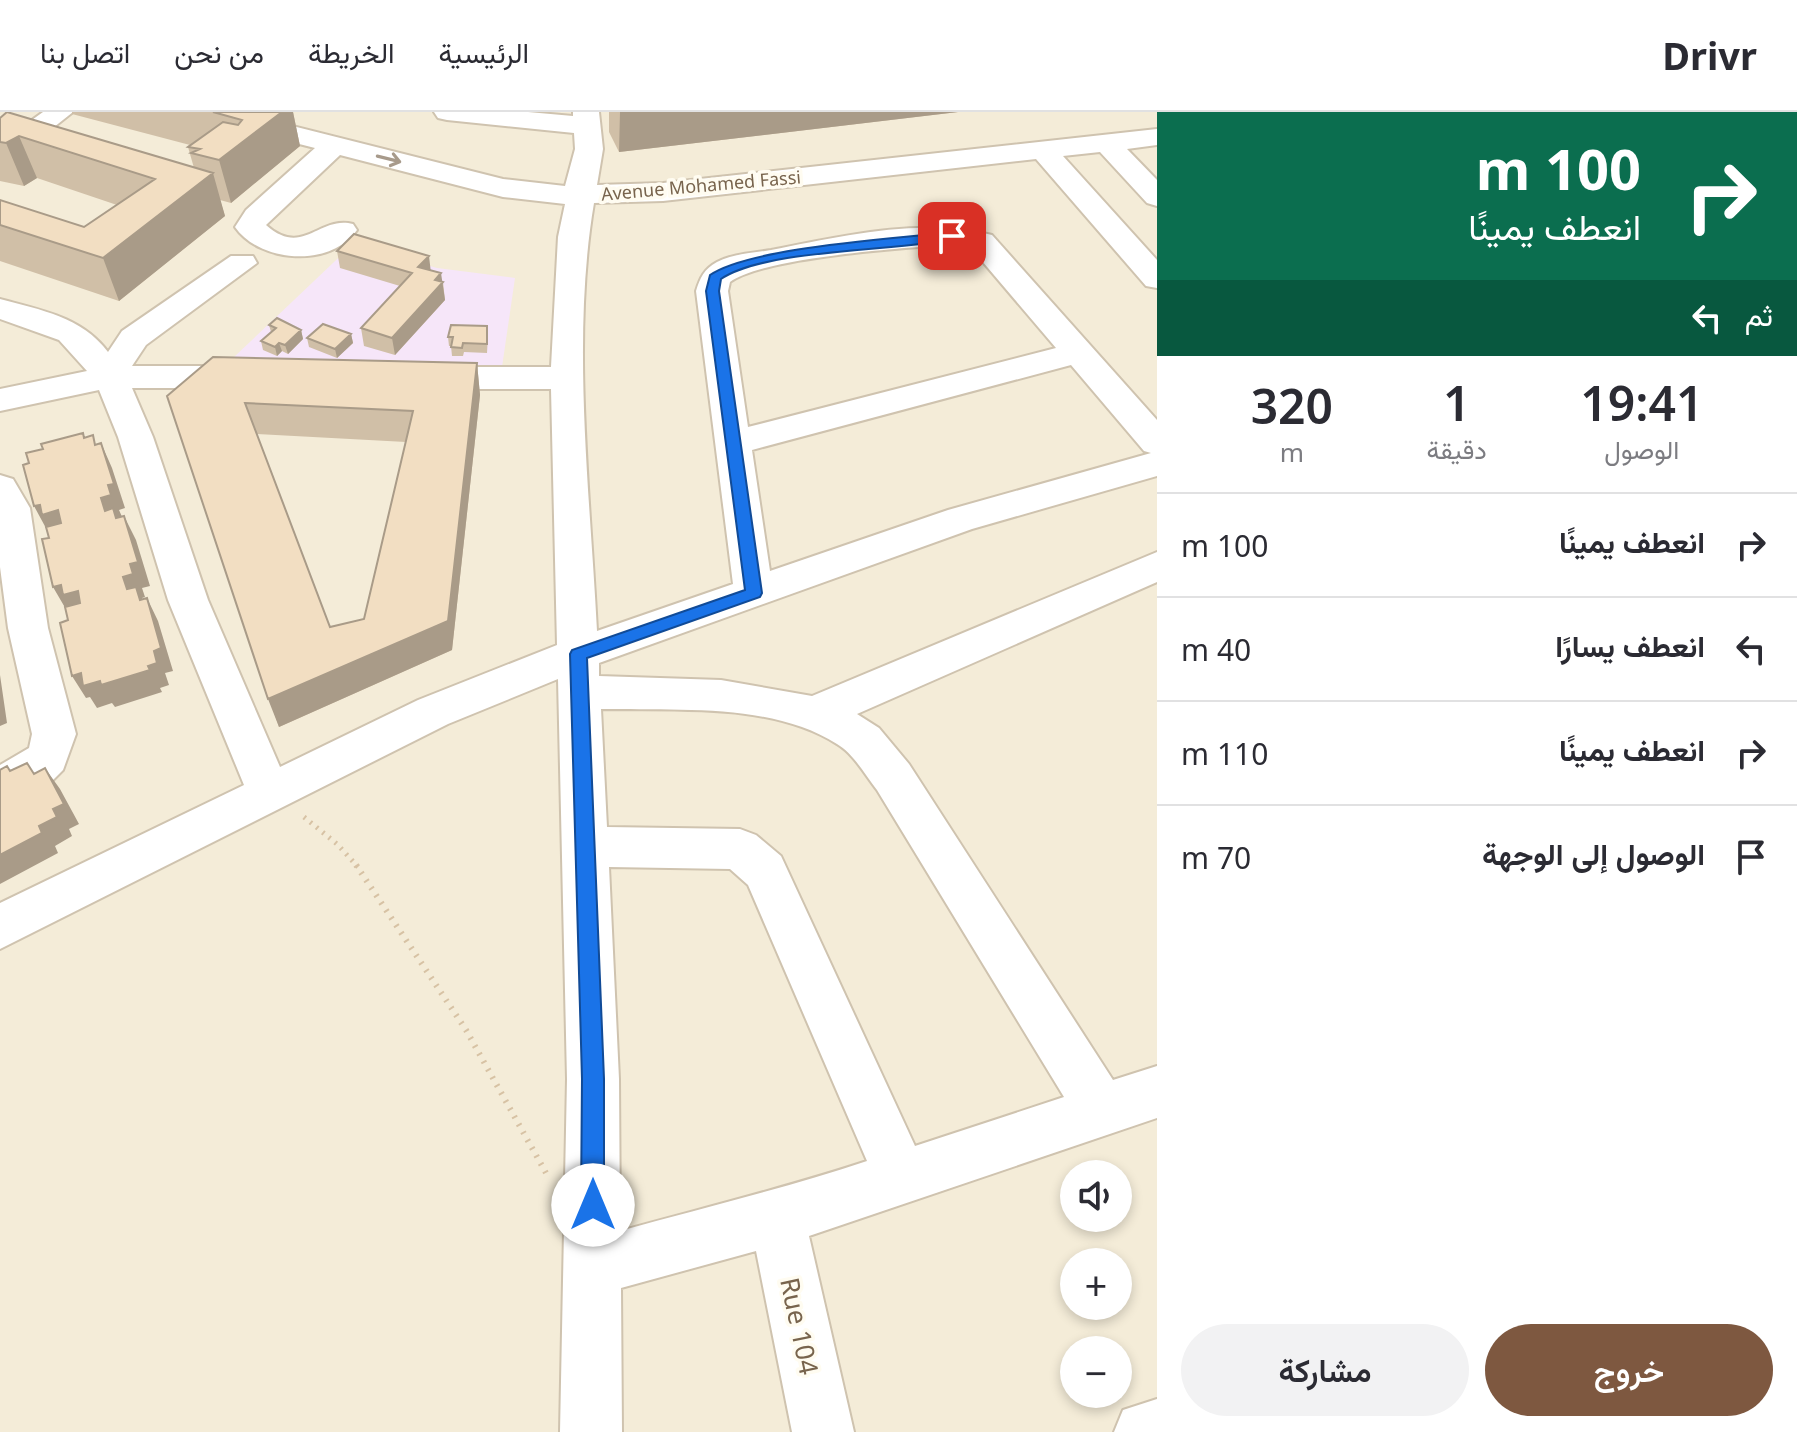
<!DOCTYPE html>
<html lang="ar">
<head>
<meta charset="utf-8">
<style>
  body { margin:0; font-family:"Noto Sans",Vazirmatn,sans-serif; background:#f2f2f3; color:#2b2b33; direction:rtl; height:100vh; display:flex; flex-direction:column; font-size:30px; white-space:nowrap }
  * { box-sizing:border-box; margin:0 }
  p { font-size:26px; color:#7c7c81 }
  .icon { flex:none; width:44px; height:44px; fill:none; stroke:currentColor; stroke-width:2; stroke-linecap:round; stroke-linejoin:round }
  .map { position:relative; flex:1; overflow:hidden; direction:ltr }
  .panel { display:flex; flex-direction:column; background:#fff; width:640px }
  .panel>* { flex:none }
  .guide { background:#0b6e4f; color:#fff; overflow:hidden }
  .tools { position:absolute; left:1060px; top:1048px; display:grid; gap:16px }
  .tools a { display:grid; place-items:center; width:72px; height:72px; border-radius:50%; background:#fff; box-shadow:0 4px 12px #0003; font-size:40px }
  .pin { position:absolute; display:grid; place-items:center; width:68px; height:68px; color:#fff; margin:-34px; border-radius:16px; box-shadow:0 4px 12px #0006 }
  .me { position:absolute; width:88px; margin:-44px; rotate:0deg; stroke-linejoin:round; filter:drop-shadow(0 0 6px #0008) }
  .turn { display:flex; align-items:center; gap:28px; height:168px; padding:0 24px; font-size:36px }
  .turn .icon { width:104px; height:104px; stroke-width:2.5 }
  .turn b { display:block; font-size:56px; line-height:68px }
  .then { display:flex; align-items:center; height:76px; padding:0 24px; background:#0003; gap:16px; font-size:30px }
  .eta { display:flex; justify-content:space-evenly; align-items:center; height:136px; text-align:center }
  .eta b { font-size:48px; font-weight:600; line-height:56px }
  .cta { display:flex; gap:16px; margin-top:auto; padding:16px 24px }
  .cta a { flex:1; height:92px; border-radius:48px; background:#7e5840; color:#fff; font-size:32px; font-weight:600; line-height:92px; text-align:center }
  .cta a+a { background:#f2f2f3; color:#2b2b33 }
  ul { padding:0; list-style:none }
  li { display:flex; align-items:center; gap:24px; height:104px; padding:0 24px; border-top:2px solid #e1e1e2 }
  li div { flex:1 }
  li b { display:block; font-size:30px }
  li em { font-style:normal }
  header { display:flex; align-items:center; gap:48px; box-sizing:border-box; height:112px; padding:0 40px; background:#fff; border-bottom:2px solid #e1e1e2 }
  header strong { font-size:38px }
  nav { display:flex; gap:44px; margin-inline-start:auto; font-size:28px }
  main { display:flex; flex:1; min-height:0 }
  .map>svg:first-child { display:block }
  .residential { fill:#f4ecd8; fill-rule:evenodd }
  .education { fill:#f6e6f9 }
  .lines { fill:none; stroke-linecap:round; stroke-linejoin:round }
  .minor-casing { stroke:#cfc3af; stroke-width:4 }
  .path-far1 { stroke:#d7c2a4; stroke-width:5; stroke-dasharray:2 6; stroke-linecap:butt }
  .path { stroke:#d7c2a4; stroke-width:6; stroke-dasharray:2 7; stroke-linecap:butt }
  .minor { fill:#fff; fill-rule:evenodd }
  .wall { fill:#d0bfa7; fill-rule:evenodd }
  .shaded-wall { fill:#a99b88 }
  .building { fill:#f2dec2; stroke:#a99b88; stroke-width:2; fill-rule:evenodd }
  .oneway { stroke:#a79a8b }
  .route { fill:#1a73e8; stroke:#114b97; stroke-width:2 }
  .labels { text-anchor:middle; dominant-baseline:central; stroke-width:7; stroke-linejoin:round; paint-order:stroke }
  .far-street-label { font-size:18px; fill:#78644d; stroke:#fffcf1 }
  .near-street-label { font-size:26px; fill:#78644d; stroke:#fffcf1 }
</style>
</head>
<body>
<header>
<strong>Drivr</strong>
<nav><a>الرئيسية</a><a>الخريطة</a><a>من نحن</a><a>اتصل بنا</a></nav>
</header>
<main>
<section class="panel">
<div class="guide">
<div class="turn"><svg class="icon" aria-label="right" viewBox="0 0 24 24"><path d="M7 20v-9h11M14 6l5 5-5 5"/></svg><div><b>100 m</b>انعطف يمينًا</div></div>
<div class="then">ثم<svg class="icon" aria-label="left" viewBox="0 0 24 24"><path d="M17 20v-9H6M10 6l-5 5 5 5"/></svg></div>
</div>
<div class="eta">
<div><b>19:41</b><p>الوصول</p></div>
<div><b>1</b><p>دقيقة</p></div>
<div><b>320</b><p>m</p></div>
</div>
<ul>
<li><svg class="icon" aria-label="right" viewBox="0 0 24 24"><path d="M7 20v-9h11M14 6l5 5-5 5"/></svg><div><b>انعطف يمينًا</b></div><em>100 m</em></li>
<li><svg class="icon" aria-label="left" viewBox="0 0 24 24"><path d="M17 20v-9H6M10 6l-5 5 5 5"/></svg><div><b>انعطف يسارًا</b></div><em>40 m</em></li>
<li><svg class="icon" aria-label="right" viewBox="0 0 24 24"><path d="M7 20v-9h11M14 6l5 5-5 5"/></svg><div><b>انعطف يمينًا</b></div><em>110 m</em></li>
<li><svg class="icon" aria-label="arrive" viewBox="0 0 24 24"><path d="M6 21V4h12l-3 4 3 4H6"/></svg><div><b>الوصول إلى الوجهة</b></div><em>70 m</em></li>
</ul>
<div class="cta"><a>خروج</a><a>مشاركة</a></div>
</section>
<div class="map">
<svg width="1157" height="1320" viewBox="0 0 1157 1320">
  <rect width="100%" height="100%" fill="#fcf9ea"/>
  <path class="residential" d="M0,0h1157v1320h-1157zM1074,1062h44v44h-44zM1074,1150h44v44h-44zM1074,1238h44v44h-44z"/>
  <path class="education" d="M353,132l84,24 78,10 -13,89 -269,-9z"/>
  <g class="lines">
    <g class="minor-casing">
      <path id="minor" d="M43,0h30l-63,50 -10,2v-21z
        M192,0h45l266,67 62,7 10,-37 -1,-16 -127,-13 -9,-2 -4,-6h94l45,4v-4h26l4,37 -6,36 66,-2 494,-54v16l-30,4 30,31v26l-10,-3 -47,-51 -37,4 94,104v28l-11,-2 -110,-127 -373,42 -69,2c-23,136 -4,289 3,428l136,-47 -37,-293c4,-13 8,-22 21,-29 15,-8 37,-9 54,-12 70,-14 151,-33 221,-15l165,185v56l-185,53 -373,134v13l122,4 91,16 345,-144v30l-300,132 22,14 30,36 204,316 44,-14v52l-348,118 45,196h-62l-36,-181 -135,37 1,144h-62l7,-353 -9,-400 -110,45 -448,225v-46l244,-118 -76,-185 -50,-163 -19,-47 -99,21v-22l87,-18 -28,-31 -59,-21v-20c41,11 82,18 108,53l14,-21 109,-75h22l4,7 -111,82 -14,21h119l12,3 5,8 -5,8 -12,3h-119l21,49 55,163 72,167 138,-67 139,-55 -6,-256h-131l-12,-3 -5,-8 5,-8 12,-3h131l7,-130 7,-33 -62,-7 -163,-42 -74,70c37,33 53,-10 87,-1l4,6c-26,38 -97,33 -122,-3l11,-17 69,-62 -119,-30zM932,134l39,2 85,100 -308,79 -20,-136 2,-9c31,-23 159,-33 202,-36zM1071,253l73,86 7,2 -203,57 -178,61 -18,-121zM601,597c74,2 170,-7 236,35 17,10 28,31 40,46l187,307 -149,49 -134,-290 -25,-21 -16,-6 -133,-2zM609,755l121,2 18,16 119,276c-81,27 -164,47 -247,70l-1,-152z
        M0,363l13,4 17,29 18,120 28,106 -13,36 -11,11 -52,24v-40l29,-17 3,-14 -24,-106 -8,-61z
        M1157,1287v33h-43l9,-22z"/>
    </g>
    <path class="path-far1" d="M304,705l33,27 21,23"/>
    <path class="path" d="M356,753l110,165 80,143"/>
    <use href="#minor" class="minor"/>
  </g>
  <path class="wall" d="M72,0h221l7,34 -69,57 -11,-3 5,16 -106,85 -119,-40v-61l84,27 33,-22 -80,-27 -13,8 -24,-5v-63l194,50 -6,-21 2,-2 -118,-31z
    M609,0h349l-339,40 -10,-20z
    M337,139l94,19 12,12 2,18 -50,55 -31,-9 -3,-18 39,-42 -60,-18z
    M269,213l32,5 2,9 -15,15 -6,-3 -5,5 -14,-6 -2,-9 10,-9z
    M351,222l2,9 -16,15 -28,-11 -2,-9z
    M488,223l-1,18 -23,-1 -1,4h-11l-1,-10h-2l-1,-9z
    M477,251l3,32 -28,255 -173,77 -112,-331zM257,322l149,8 -42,177 -34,8z"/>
  <path class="shaded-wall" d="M282,0h11l7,34 -69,57 -12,-43z
    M620,0h338l-339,40z
    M19,24l18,42 -13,8 -18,-43z
    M213,61l12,43 -106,85 -16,-43z
    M429,144l2,17 -13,-6z
    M441,161l4,27 -50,55 -3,-17z
    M301,218l2,9 -15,15 -3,-9z
    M351,222l2,9 -16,15 -2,-9z
    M279,231l3,8 -5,5 -2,-9z
    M477,251l3,32 -28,255 -173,77 -11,-28 180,-78z
    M101,331l11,25 13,40 -6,2 4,9 -7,16 -11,-24 -4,-13 7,-13z
    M40,393l18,5 13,24 -24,-4 -13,-24z
    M124,404l12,24 14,46 -8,2 3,9 -3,1 5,12 -20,-21 -4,-12 7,-13z
    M61,473l17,6 13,23 -24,-3 -14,-24z
    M147,486l11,23 15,50 -8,2 4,12 -9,3 2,4 -47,15 -3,-4 -15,5 -7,-11 -4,1 -14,-22 9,-3 67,-7 6,-15z
    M0,563l7,48 -7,3z
    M45,656l15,21 19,35 -10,5 3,7 -17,10 3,7 -58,31v-29l39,-29 14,-17z"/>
  <path class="building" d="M7,0l206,61 -110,85 -103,-33v-25l84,27 71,-48 -136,-43 -13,7 -6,-1v-24z
    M213,0h69l-63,48 -28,-7 9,-4 -12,-2 35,-25 15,3 4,-5z
    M354,122l75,22 -11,11 23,6 -6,7 8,2 -51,56 -31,-10 51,-55 -75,-22z
    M277,206l24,12 -16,15 -6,-2 -4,4 -14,-6 15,-13 -7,-3z
    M323,212l28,10 -16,15 -28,-11z
    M451,213l36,1v18l-24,-1 -1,5 -11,-1 2,-10h-5z
    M213,245l264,6 -29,258 -180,78 -101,-303zM245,291l168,8 -49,208 -34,8z
    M83,321l1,5 9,-3 2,10 6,-2 13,41 -6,1 3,10 -10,3 4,13 8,-3 3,10 8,-2 14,46 -8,2 3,10 -10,3 4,12 9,-2 4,13 7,-2 14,50 -7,3 3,12 -9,3 2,4 -49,15 -1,-4 -17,5 -2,-13 -9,3 -12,-53 8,-3 -3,-13 15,-4 -2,-12 -15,4 -2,-10 -8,2 -11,-48 7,-1 -3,-11 15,-4 -3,-13 -16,5 -2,-10 -6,1 -11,-41 6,-2 -3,-10 17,-4 -2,-5z
    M27,651l7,11 11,-6 19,36 -11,5 4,8 -18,9 3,7 -42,22v-85l7,-4 3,5z"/>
  <defs><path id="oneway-shaft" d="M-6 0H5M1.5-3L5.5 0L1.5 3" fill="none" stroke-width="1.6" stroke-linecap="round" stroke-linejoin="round" transform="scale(2)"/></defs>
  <use class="oneway" href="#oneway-shaft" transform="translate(389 47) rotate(14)"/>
  <path class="route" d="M952,120l6,4 -2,3c-58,12 -192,10 -235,40l-2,12 43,302 -2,4 -173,61 17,421v126l-3,8 -8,3 -8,-3 -4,-8 1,-126 -12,-425 2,-4 173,-60 -39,-299 4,-16c41,-28 186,-36 242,-43z"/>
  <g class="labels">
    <g class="far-street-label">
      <text transform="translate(701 73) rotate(-5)">Avenue Mohamed Fassi</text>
    </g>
    <g class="near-street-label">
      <text transform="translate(800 1214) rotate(78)">Rue 104</text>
    </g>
  </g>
</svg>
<div class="tools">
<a><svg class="icon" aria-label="sound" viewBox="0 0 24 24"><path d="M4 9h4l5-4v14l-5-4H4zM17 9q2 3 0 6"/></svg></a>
<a>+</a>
<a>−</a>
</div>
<div class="pin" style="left:952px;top:124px;background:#d93025"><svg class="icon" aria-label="arrive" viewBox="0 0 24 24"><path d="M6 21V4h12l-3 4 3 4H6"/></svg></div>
<svg class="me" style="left:593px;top:1093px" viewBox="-20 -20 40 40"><circle r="19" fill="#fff"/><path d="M0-13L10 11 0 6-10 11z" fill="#1a73e8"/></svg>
</div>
</main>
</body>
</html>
